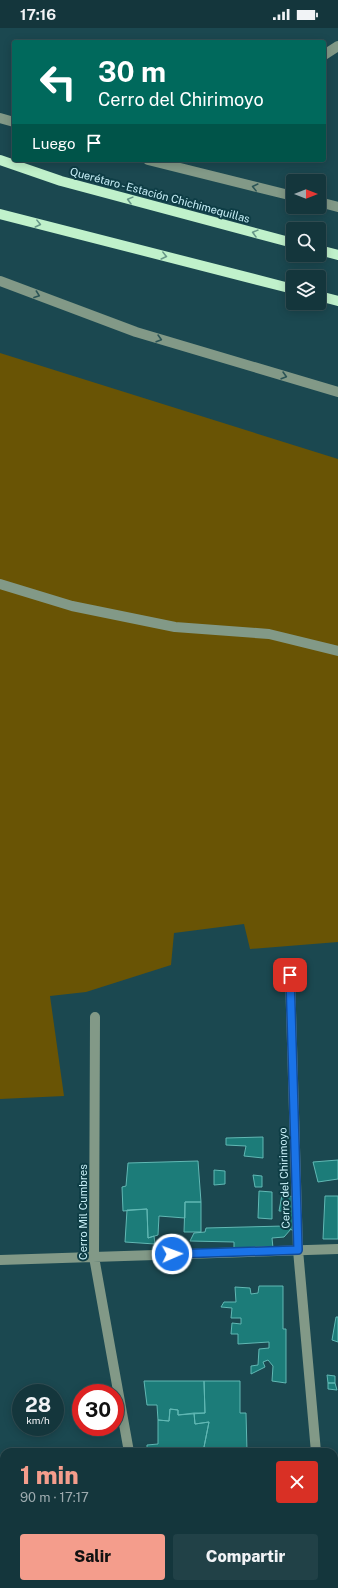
<!DOCTYPE html>
<html lang="es">
<head>
<meta charset="utf-8">
<style>
  body { margin:0; font-family:"Public Sans",sans-serif; background:#214147; color:#f1f3f6; height:100vh; display:flex; flex-direction:column; font-size:15px; white-space:nowrap }
  * { box-sizing:border-box; margin:0 }
  p { font-size:13px; color:#9dabaf }
  .icon { flex:none; width:22px; height:22px; fill:none; stroke:currentColor; stroke-width:2; stroke-linecap:round; stroke-linejoin:round }
  .map { position:relative; flex:1; overflow:hidden }
  .details { position:absolute; left:0px; top:1420px; width:338px; height:140px; display:flex; flex-direction:column; background:#14363c; border-radius:12px 12px 0 0; box-shadow:0 2px 10px #0003,0 0 0 1px #335056 }
  .details>* { flex:none }
  .hud { position:absolute; left:12px; top:12px; width:314px; height:122px; border-radius:4px; box-shadow:0 2px 10px #0003,0 0 0 1px #335056; background:#00695c; color:#fff; overflow:hidden }
  .needle { width:26px; rotate:90deg }
  .controls { position:absolute; left:286px; top:146px; display:grid; gap:8px }
  .controls a { display:grid; place-items:center; width:40px; height:40px; border-radius:4px; background:#14363c; box-shadow:0 2px 10px #0003,0 0 0 1px #335056; font-size:20px }
  .speed { position:absolute; left:12px; top:1356px; display:flex; gap:8px; font-size:20px; font-weight:700; text-align:center }
  .speed>* { display:grid; place-content:center; width:52px; height:52px; border-radius:50%; background:#14363c; box-shadow:0 2px 10px #0003,0 0 0 1px #335056; line-height:1 }
  .speed small { font-size:10px; font-weight:400 }
  .speed .limit { border:6px solid #d22; background:#fff; color:#111 }
  .pin { position:absolute; display:grid; place-items:center; width:34px; height:34px; color:#fff; margin:-17px; border-radius:8px; box-shadow:0 2px 6px #0006 }
  .me { position:absolute; width:44px; margin:-22px; rotate:88deg; stroke-linejoin:round; filter:drop-shadow(0 0 3px #0008) }
  .turn { display:flex; align-items:center; gap:14px; height:84px; padding:0 20px; font-size:18px }
  .turn .icon { width:52px; height:52px; stroke-width:2.5 }
  .turn b { display:block; font-size:28px; line-height:34px }
  .then { display:flex; align-items:center; height:38px; padding:0 20px; background:#0003; gap:8px; font-size:15px }
  .round { display:grid; place-items:center; flex:none; width:42px; height:42px; border-radius:4px; background:#214147 }
  .headline { display:flex; align-items:center; justify-content:space-between; height:68px; padding:0 20px }
  h1 { font-size:24px; font-weight:800; line-height:30px; color:#f49d8c }
  .button { display:flex; gap:8px; margin-top:auto; padding:8px 20px }
  .button a { flex:1; height:46px; border-radius:4px; background:#f49d8c; color:#111; font-size:16px; font-weight:800; line-height:46px; text-align:center }
  .button a+a { background:#214147; color:#f1f3f6 }
  .status { display:flex; justify-content:space-between; align-items:center; height:28px; padding:0 20px; background:#14363c; direction:ltr }
  .status svg { height:11px; fill:currentColor }
  .map>svg:first-child { display:block }
  .green { fill:#695405 }
  .building { fill:#1c7c79; stroke:#61b8b4 }
  .lines { fill:none; stroke-linecap:round; stroke-linejoin:round }
  .minor { stroke:#829987; stroke-width:10 }
  .major { stroke:#c0f1cb; stroke-width:10 }
  .oneway { stroke:#2b5456 }
  .oneway2 { stroke:#679788 }
  .route-casing { stroke:#114b97; stroke-width:10 }
  .route { stroke:#1a73e8; stroke-width:7 }
  .labels { text-anchor:middle; dominant-baseline:central; stroke-width:4; stroke-linejoin:round; paint-order:stroke }
  .street-label { font-size:11px; fill:#c8eff7; stroke:#0e3d45 }
</style>
</head>
<body>
<div class="status"><b>17:16</b><svg viewBox="0 0 49 12"><path d="M0 12V9h3v3zM5 12V6h3v6zM10 12V3h3v9zM15 12V0h3v12zM26 1h20v11H26zM47 4h2v5h-2z"/></svg></div>
<div class="map">
<svg width="338" height="1560" viewBox="0 0 338 1560">
  <rect width="100%" height="100%" fill="#1b4850"/>
  <path class="green" d="M0,325l338,106v483l-88,7 -6,-25 -70,9 -3,32 -85,27 -36,4 14,100 -64,3z"/>
  <path class="building" d="M263,1109v21l-19,-2 2,-10 -20,-1v-7z
    M338,1132v19l-20,3 -5,-20z
    M198,1133l3,41h-16v16l-26,-2 -1,19 -10,3 -1,-29 -24,2 -1,-24 4,-1 2,-23z
    M214,1142l11,1v13l-11,1z
    M253,1147l9,1v11h-7z
    M259,1163l13,1v27l-14,-1z
    M282,1167l14,2v35l-12,-6 2,-15h-7z
    M325,1168h13v43h-15z
    M185,1174h16v30h-17z
    M147,1181l1,29 6,-2 1,8 -30,-2 2,-32z
    M284,1198l7,3 -7,8 -12,1 1,10 -39,2v-8l-44,-1 4,-8 11,-1 1,-4z
    M259,1258h24v43h3v54l-14,-2 1,-15 -5,-6 -5,2 2,5 -14,7v-8l7,-1 1,-16 10,-1v-6l-31,2v-10h-7l1,-11 9,1v-6h-10l1,-10 -11,-1 3,-5h12l-1,-15 15,1 1,6 7,-1z
    M336,1289h2v25l-6,-2z
    M327,1347l8,1v7h-7z
    M144,1353h60l1,32 -27,2v-5l-8,-1 -1,12 -11,-1 -1,-15h-10z
    M204,1353h36v32h6l1,38 -23,1v-3l-21,3 6,-30 -14,2 -1,-11h11z
    M328,1355h7l2,7 -9,-1z
    M170,1381l8,1v5l16,-2 1,11 14,-2 -6,30h-56v-7l11,-1v-24l11,1z
    M171,1556h28l-2,4h-26z
    M199,1556h18l-2,4h-18z
    M217,1556h10v4h-12z
    M242,1556h49v4h-49z"/>
  <g class="lines">
    <path class="minor" d="M324,27l14,-9
      M0,90l14,4
      M148,132l145,36
      M319,174l19,5
      M0,253l136,51 202,60
      M0,556l72,22 103,21 94,7 69,17
      M290,947l8,275 18,202
      M95,989l-1,240 35,195
      M0,1232l338,-11
      M334,1477l4,-1
      M0,1494h4
      M145,1556l1,4
      M329,1556v4"/>
    <path class="major" d="M0,132l61,21 232,62
      M0,186l293,75
      M319,222l19,5
      M319,268l19,5"/>
  </g>
  <defs><path id="oneway-chevron" d="M-2-3.5L2.5 0L-2 3.5" fill="none" stroke-width="1.6" stroke-linecap="round" stroke-linejoin="round"/></defs>
  <g class="oneway">
    <use href="#oneway-chevron" transform="translate(255 159) rotate(-166)"/>
    <use href="#oneway-chevron" transform="translate(37 267) rotate(20)"/>
    <use href="#oneway-chevron" transform="translate(159 311) rotate(16)"/>
    <use href="#oneway-chevron" transform="translate(284 348) rotate(16)"/>
  </g>
  <g class="oneway2">
    <use href="#oneway-chevron" transform="translate(130 172) rotate(-165)"/>
    <use href="#oneway-chevron" transform="translate(38 196) rotate(14)"/>
    <use href="#oneway-chevron" transform="translate(255 205) rotate(-165)"/>
    <use href="#oneway-chevron" transform="translate(164 228) rotate(14)"/>
  </g>
  <g class="lines">
    <g class="route-casing">
      <path id="route" d="M172,1226l126,-4 -8,-275"/>
    </g>
    <use href="#route" class="route"/>
  </g>
  <g class="labels">
    <g class="street-label">
      <text transform="translate(160 167) rotate(15)">Querétaro - Estación Chichimequillas</text>
      <text transform="translate(284 1150) rotate(-92)">Cerro del Chirimoyo</text>
      <text transform="translate(83 1184) rotate(-90)">Cerro Mil Cumbres</text>
    </g>
  </g>
</svg>
<div class="controls">
<a><svg class="needle" viewBox="-14 -14 28 28"><path d="M0-13l5 13h-10z" fill="#e53935"/><path d="M0 13l5-13h-10z" fill="#9dabaf"/></svg></a>
<a><svg class="icon" aria-label="search" viewBox="0 0 24 24"><circle cx="10" cy="10" r="6"/><path d="M15 15l6 6"/></svg></a>
<a><svg class="icon" aria-label="layers" viewBox="0 0 24 24"><path d="M12 4l9 5-9 5-9-5zM3 14l9 5 9-5"/></svg></a>
</div>
<div class="speed"><div>28<small>km/h</small></div><div class="limit">30</div></div>
<div class="pin" style="left:290px;top:947px;background:#d93025"><svg class="icon" aria-label="arrive" viewBox="0 0 24 24"><path d="M6 21V4h12l-3 4 3 4H6"/></svg></div>
<svg class="me" style="left:172px;top:1226px" viewBox="-20 -20 40 40"><circle r="17" fill="#1a73e8" stroke="#fff" stroke-width="3"/><path d="M0-11L8 9 0 5-8 9z" fill="#fff"/></svg>
<div class="hud">
<div class="turn"><svg class="icon" aria-label="left" viewBox="0 0 24 24"><path d="M17 20v-9H6M10 6l-5 5 5 5"/></svg><div><b>30 m</b>Cerro del Chirimoyo</div></div>
<div class="then">Luego<svg class="icon" aria-label="arrive" viewBox="0 0 24 24"><path d="M6 21V4h12l-3 4 3 4H6"/></svg></div>
</div>
<section class="details">
<div class="headline"><div><h1>1 min</h1><p>90 m · 17:17</p></div><a class="round" style="background:#d93025;color:#fff"><svg class="icon" aria-label="close" viewBox="0 0 24 24"><path d="M6 6l12 12M18 6L6 18"/></svg></a></div>
<div class="button"><a>Salir</a><a>Compartir</a></div>
</section>
</div>
</body>
</html>
